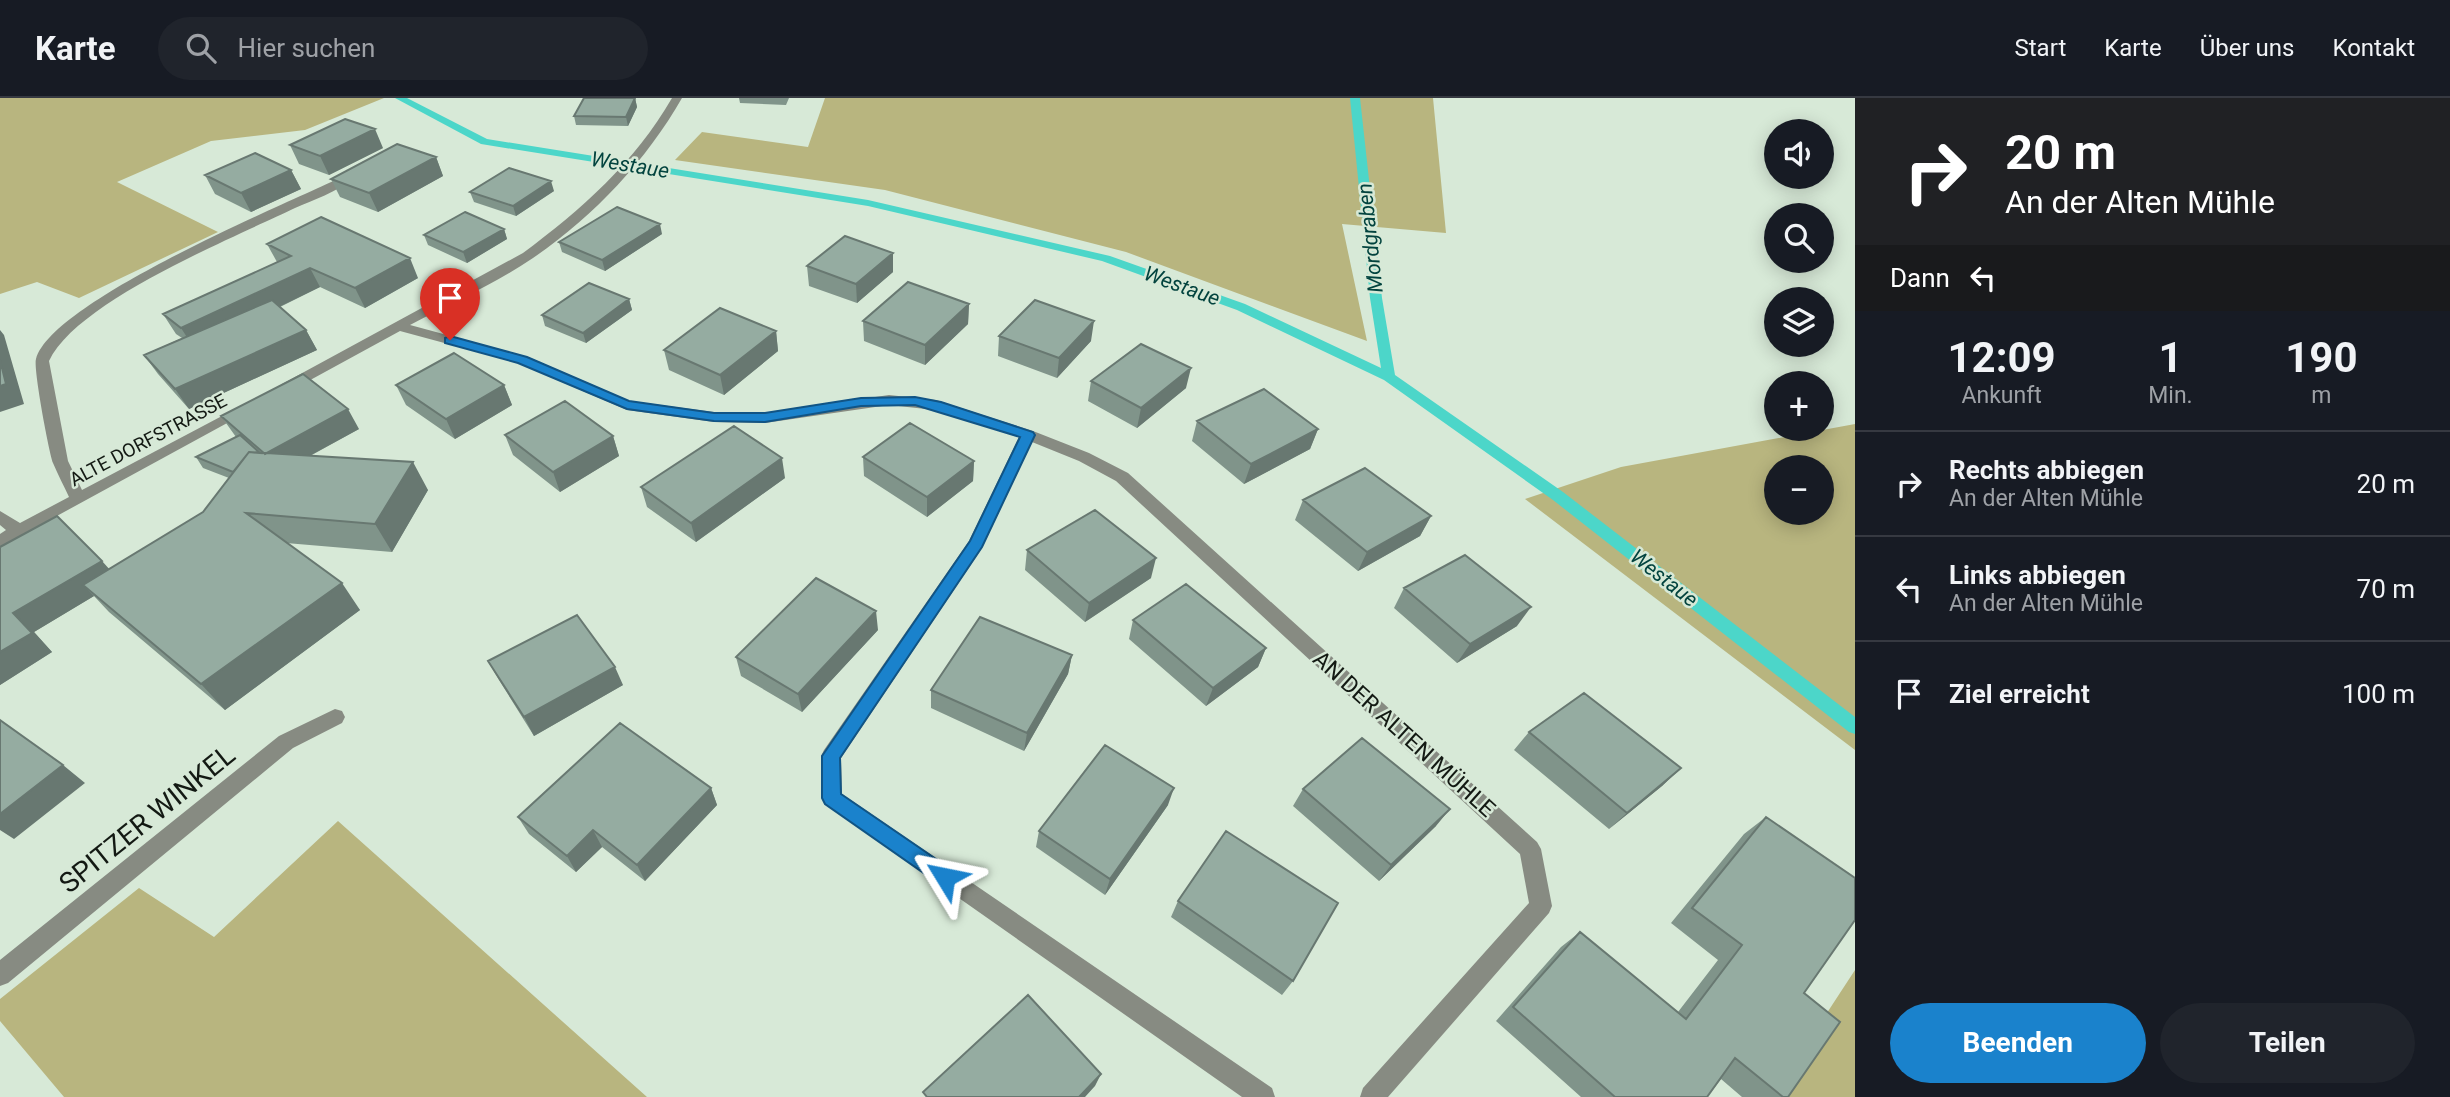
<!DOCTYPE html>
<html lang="de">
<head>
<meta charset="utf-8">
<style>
  body { margin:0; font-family:Roboto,sans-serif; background:#20242c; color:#f1f3f6; height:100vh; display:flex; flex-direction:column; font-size:26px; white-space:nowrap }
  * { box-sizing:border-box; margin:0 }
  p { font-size:23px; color:#9ea1a6 }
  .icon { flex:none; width:38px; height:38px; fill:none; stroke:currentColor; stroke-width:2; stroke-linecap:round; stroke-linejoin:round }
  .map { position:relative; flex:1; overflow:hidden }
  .drawer { display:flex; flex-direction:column; background:#171b24; width:595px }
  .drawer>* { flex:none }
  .hud { background:#202124; color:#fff; overflow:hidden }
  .tools { position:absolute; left:1764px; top:21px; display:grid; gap:14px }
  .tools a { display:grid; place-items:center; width:70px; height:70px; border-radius:50%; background:#171b24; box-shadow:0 4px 18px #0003; font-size:35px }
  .pin { position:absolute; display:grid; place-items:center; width:60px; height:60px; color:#fff; margin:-72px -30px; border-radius:50% 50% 50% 0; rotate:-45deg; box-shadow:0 0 7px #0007 }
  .pin .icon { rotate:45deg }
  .me { position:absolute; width:77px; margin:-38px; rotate:305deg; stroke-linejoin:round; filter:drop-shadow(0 0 5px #0008) }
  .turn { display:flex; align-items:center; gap:24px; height:147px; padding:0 35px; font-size:32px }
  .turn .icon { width:91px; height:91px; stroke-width:2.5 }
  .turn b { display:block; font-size:49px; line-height:60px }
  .then { display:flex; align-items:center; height:66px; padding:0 35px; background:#0003; gap:14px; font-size:26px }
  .eta { display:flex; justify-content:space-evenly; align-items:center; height:119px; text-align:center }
  .eta b { font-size:42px; font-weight:700; line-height:49px }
  .cta { display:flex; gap:14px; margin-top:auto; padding:14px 35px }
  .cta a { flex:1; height:80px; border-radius:42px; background:#1a82cc; color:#fff; font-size:28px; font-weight:700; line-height:80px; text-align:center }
  .cta a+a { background:#20242c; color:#f1f3f6 }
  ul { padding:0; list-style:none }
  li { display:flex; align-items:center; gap:21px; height:105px; padding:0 35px; border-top:2px solid #363941 }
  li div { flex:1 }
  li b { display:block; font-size:26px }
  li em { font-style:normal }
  header { display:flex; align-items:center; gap:42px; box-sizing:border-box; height:98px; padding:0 35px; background:#171b24; border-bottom:2px solid #363941 }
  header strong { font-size:33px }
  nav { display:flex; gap:38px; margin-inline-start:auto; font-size:24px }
  .search { width:490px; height:63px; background:#20242c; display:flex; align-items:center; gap:18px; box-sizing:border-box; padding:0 24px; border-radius:38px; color:#9ea1a6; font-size:26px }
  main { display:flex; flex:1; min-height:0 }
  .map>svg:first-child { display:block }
  .green { fill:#b8b57f; fill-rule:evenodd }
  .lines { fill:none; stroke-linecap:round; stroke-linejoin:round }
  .stream { fill:#4cd6c9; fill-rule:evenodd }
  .minor { fill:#878b82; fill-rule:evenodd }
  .wall { fill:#80948a }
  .shaded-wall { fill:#687871 }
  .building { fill:#95aca1; stroke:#687871; stroke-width:2 }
  .route { fill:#1a82cc; stroke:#115485; stroke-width:2 }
  .labels { text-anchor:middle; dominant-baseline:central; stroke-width:5; stroke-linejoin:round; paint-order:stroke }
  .far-street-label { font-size:19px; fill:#131913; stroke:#d7e9d7 }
  .far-water-label { font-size:21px; font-style:italic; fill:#02433e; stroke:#d7e9d7 }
  .street-label { font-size:23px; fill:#131913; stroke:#d7e9d7 }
  .near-street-label { font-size:28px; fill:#131913; stroke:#d7e9d7 }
</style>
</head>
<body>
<header>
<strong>Karte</strong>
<div class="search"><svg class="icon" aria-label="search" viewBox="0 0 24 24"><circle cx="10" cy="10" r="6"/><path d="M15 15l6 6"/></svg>Hier suchen</div>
<nav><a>Start</a><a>Karte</a><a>Über uns</a><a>Kontakt</a></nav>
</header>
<main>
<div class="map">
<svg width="1855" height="999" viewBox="0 0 1855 999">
  <rect width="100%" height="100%" fill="#d7e9d7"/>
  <path class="green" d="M0,0h384l-79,32 -94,11 -94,41 101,50 -139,66 -42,-16 -37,12z
    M825,0h608l13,135 -104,-9 25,117 -241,-89 -241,-62 -210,-30 27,-28 106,15z
    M1855,326v326l-330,-251 96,-32zM1776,369h46v46h-46z
    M338,723l309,276h-583l-64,-76v-22l139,-111 75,49z
    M1855,872v127h-83z"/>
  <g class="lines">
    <path class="stream" d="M395,0h12l80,41 381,61 242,56 135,48 136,64 -11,-70 -20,-200h10l22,200 13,77 168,117 292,225v17l-6,-2 -296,-232 -169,-120 -147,-70 -135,-49 -234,-55 -387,-62z"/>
    <path class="minor" d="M672,0h10c-36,63 -89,119 -149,160 -38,26 -82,45 -123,67l118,32 102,44 84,11 51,1 124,-18 47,5 97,31 56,22 39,20 409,369 4,7 11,57 -3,7 -161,184h-28l3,-9 166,-185 -9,-49 -404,-373 -37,-20 -47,-19 -50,106 -141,210 1,36 430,294 3,9h-33l-417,-293 -3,-6 -1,-42 3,-6 145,-209 50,-104 -84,-27 -46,-5 -124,18 -51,-1 -87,-12 -109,-47 -118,-32 -108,59h-10l-2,-3 2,-3 241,-131c58,-43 112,-91 149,-155z
      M342,79l10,2c-15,13 -39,21 -57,29 -62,30 -218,93 -246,153l19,100 14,29 157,-83 5,-2 7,5 -251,137v-13l6,-4 -6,-5v-14l20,12 49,-26c-5,-11 -11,-22 -16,-34 -4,-11 -20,-95 -17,-104 16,-58 247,-154 306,-182z
      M335,611l7,2 3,6 -3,6 -49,25 -285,235 -8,3v-26l279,-224z"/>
  </g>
  <path class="wall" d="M635,0l2,9 -9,19 -52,-1 -2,-9z
    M739,0h50l-3,7 -46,-2z
    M290,47l93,3 -54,27 -30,-11z
    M436,59l7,19 -65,36 -38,-15 -9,-18z
    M291,72l10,19 -50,23 -36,-18 -10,-19z
    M554,93l-38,25 -42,-14 -4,-10z
    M504,131l3,10 -40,24 -39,-18 -4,-10z
    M662,136l-57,37 -43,-19 -3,-10z
    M267,146l151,34 -53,30 -45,-21 -40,20 26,23 11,20 -128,59 -31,-35 -14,-19 38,-17 -6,-4 -13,-20 114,-52z
    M807,168l86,6 -36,31 -48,-17z
    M629,201l3,11 -46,33 -41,-17 -3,-11z
    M969,206l-1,20 -43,41 -61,-24 -1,-20z
    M776,233l2,20 -54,44 -55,-25 -5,-20z
    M999,238l92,5 -34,37 -59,-22z
    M1091,283l95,7 -49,40 -49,-27z
    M396,287h108l8,20 -57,34 -49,-34z
    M221,318l138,13 -49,27 118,34 -36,62 -106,-9 74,67 -135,100 -116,-98 -15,-16 -60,36 18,20 -52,33v-138l109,22 94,-57 26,-34 -26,-10 -7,-11 40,-20z
    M1197,323l121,8 -8,20 -66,35 -52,-43z
    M505,337l108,1 6,20 -59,36 -47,-37z
    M863,359l111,4 -1,20 -46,36 -63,-41z
    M785,380l-89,64 -49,-35 -6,-20z
    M1303,402l128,16 -11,20 -62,35 -63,-51z
    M1027,452l124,28 -66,44 -60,-52z
    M1404,490l113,38 -60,37 -63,-55z
    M1133,522l133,28 -8,19 -52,39 -77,-67z
    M878,532l-76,82 -61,-36 -5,-19z
    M1072,557l-4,19 -44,77 -93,-43v-18z
    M488,563l135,24 -89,51 -35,-56z
    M1529,634l152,36 -19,18 -53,43 -95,-79z
    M711,690l6,17 -72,76 -43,-34 -26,25 -47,-38 -11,-17z
    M1303,691l133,37 -57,55 -86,-75z
    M1168,707l-63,90 -69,-48 3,-16z
    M1766,719l38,176 -16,104h-46l-21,-18 -14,18h-126l-85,-76 65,-74 19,-15 98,80 40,-52 -47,-37 73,-89z
    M1178,803l115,80 -11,14 -111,-78z"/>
  <path class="shaded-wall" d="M635,0l2,9 -9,19 -2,-9z
    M375,31l8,19 -54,27 -9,-19z
    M436,59l7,19 -65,36 -9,-19z
    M291,72l10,19 -50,23 -10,-19z
    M551,83l3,10 -38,25 -3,-10z
    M660,126l2,10 -57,37 -3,-11z
    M504,131l3,10 -40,24 -4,-11z
    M893,155v19l-36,31 -1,-19z
    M410,160l8,20 -53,30 -10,-20z
    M310,170l10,19 -126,61 -13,-20z
    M629,201l3,11 -46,33 -3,-10z
    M969,206l-1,20 -43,41v-20z
    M1094,223l-3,20 -34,37 2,-20z
    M0,232l4,5 20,69 -24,8z
    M306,232l11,20 -128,59 -14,-20z
    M776,233l2,20 -54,44 -4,-20z
    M1191,270l-5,20 -49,40 4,-20z
    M504,287l8,20 -57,34 -9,-20z
    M348,311l11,20 -81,44 -13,-19z
    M1318,331l-8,20 -66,35 7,-20z
    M613,338l6,20 -59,36 -7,-20z
    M782,360l3,20 -89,64 -5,-19z
    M974,363l-1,20 -46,36v-20z
    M413,364l15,28 -36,62 -17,-28z
    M1431,418l-11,20 -62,35 9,-19z
    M1156,460l-5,20 -66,44 4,-19z
    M102,463l18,20 -37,4 11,11 -60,36 18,20 -52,33v-33l13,-39z
    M342,485l18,27 -135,100 -24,-26z
    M1531,509l-14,19 -60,37 13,-19z
    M876,513l2,19 -76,82 -4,-18z
    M1266,550l-8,19 -52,39 7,-18z
    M1072,557l-4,19 -44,77 3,-18z
    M615,569l8,18 -89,51 -10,-19z
    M63,667l22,18 -71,56 -14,-9v-16z
    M1681,670l-19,18 -53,43 18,-16z
    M711,690l6,17 -72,76 -8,-16z
    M1174,690l-6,17 -63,90 5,-16z
    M1450,711l-14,17 -57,55 12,-16z
    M593,732l9,17 -26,25 -9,-16z
    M1101,976l-6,12 -10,11h-6z"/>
  <path class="building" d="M584,0h51l-9,19 -52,-1z
    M345,21l30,10 -55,27 -30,-11z
    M397,46l39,13 -67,36 -38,-14z
    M255,55l36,17 -50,23 -36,-18z
    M509,70l42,13 -38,25 -43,-14z
    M617,109l43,17 -58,36 -43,-18z
    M465,114l39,17 -41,23 -39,-17z
    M321,119l89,41 -55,30 -45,-20 -129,60 -18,-14 128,-58 -24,-12z
    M845,138l48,17 -37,31 -49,-18z
    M908,184l61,22 -44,41 -62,-24z
    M589,185l40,16 -46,34 -41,-18z
    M272,202l34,30 -131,59 -31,-34z
    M1035,202l59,21 -35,37 -60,-22z
    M720,210l56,23 -56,44 -56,-25z
    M1141,246l50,24 -50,40 -50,-27z
    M454,255l50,32 -58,34 -50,-34z
    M0,262l6,24 -6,2z
    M303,276l45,35 -83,45 -44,-38z
    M1264,291l54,40 -67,35 -54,-43z
    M565,303l48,35 -60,36 -48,-37z
    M910,325l64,38 -47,36 -64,-40z
    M734,328l48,32 -91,65 -50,-36z
    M240,337l20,18 -11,-1 -16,20 -37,-15z
    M249,354l164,10 -38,62 -129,-11 96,70 -141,101 -118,-99 120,-73z
    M1365,370l66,48 -64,36 -64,-52z
    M1095,412l61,48 -67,45 -62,-53z
    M57,418l45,45 -89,52 19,20 -32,19v-105z
    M1465,457l66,52 -61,37 -66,-56z
    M816,480l60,33 -78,83 -62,-37z
    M1186,486l80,64 -53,40 -80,-68z
    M577,517l38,52 -91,50 -36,-56z
    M980,519l92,38 -45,78 -96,-43z
    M1584,595l97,75 -54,45 -98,-81z
    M0,622l63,45 -63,49z
    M620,625l91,65 -74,77 -44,-35 -26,26 -49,-39z
    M1362,640l88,71 -59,56 -88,-76z
    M1105,647l69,43 -64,91 -71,-48z
    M1766,719l89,61v42l-51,73 36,29 -52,75h-5l-48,-39 -28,39h-92l-102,-90 67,-75 106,87 56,-74 -50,-37z
    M1226,733l112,72 -45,78 -115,-80z
    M1028,897l73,79 -22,23h-152l-4,-5z"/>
  <path class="route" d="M450,238l77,21 102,44 85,12h51l96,-15 54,-1 26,5 92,30 2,3 -53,112 -142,211 1,36 111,76 3,7 -3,6 -7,3 -7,-3 -113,-79 -3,-6v-42l148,-215 50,-104 -105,-32 -54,1 -96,16 -51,-1 -87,-12 -109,-46 -73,-20v-5z"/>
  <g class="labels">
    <g class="far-street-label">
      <text transform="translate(148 342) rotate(-28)">ALTE DORFSTRASSE</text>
    </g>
    <g class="far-water-label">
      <text transform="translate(630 67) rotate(9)">Westaue</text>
      <text transform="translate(1370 140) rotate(-96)">Mordgraben</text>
      <text transform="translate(1182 188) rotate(20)">Westaue</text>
      <text transform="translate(1664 480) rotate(38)">Westaue</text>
    </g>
    <g class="street-label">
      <text transform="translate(1404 636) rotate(42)">AN DER ALTEN MÜHLE</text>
    </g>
    <g class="near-street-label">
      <text transform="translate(147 721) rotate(-39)">SPITZER WINKEL</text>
    </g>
  </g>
</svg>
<div class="tools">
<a><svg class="icon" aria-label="sound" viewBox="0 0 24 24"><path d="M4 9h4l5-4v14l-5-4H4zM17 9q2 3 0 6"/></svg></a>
<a><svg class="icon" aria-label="search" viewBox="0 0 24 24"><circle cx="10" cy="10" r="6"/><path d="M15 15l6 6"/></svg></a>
<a><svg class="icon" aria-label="layers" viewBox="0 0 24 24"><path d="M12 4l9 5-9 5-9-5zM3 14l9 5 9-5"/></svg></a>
<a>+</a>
<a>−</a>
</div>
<div class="pin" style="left:450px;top:242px;background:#d93025"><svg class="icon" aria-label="arrive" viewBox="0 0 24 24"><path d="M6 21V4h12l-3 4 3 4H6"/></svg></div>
<svg class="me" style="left:945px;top:779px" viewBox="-20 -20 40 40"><path d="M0-17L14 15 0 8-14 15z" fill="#1a82cc" stroke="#fff" stroke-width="4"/></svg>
</div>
<section class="drawer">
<div class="hud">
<div class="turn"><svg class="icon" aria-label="right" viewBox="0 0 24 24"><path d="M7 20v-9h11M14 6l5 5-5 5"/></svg><div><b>20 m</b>An der Alten Mühle</div></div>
<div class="then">Dann<svg class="icon" aria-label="left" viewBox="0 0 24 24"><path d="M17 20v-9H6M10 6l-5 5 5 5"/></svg></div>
</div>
<div class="eta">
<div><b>12:09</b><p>Ankunft</p></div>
<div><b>1</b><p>Min.</p></div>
<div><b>190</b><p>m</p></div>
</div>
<ul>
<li><svg class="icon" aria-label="right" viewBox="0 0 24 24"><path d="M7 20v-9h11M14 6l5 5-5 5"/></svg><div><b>Rechts abbiegen</b><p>An der Alten Mühle</p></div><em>20 m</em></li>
<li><svg class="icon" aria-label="left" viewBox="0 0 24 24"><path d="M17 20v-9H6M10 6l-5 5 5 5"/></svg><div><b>Links abbiegen</b><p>An der Alten Mühle</p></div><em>70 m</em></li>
<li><svg class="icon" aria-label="arrive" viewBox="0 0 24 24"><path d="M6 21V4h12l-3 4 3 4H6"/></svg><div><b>Ziel erreicht</b></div><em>100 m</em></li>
</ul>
<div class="cta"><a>Beenden</a><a>Teilen</a></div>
</section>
</main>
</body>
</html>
